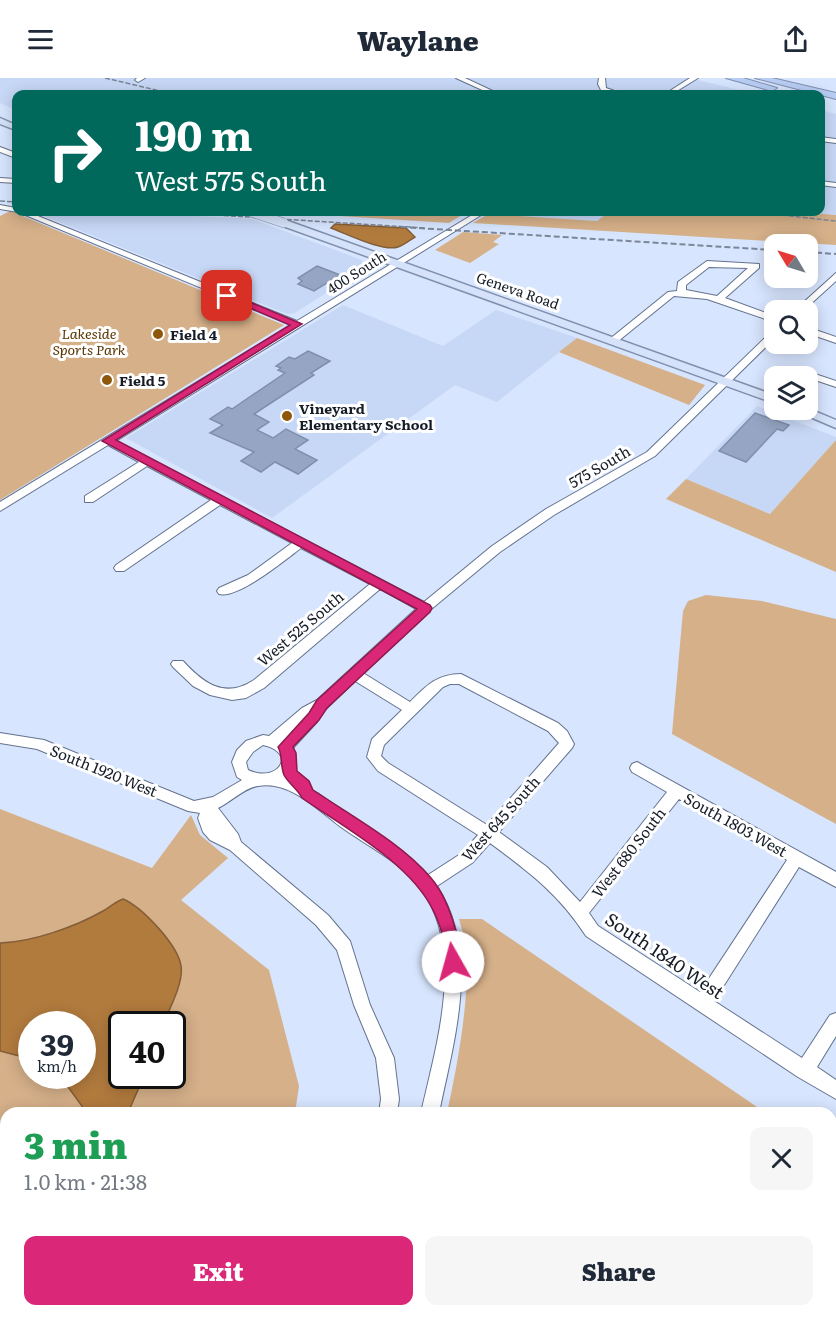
<!DOCTYPE html>
<html lang="en">
<head>
<meta charset="utf-8">
<style>
  body { margin:0; font-family:Literata,serif; background:#f6f6f7; color:#1f2937; height:100vh; display:flex; flex-direction:column; font-size:22px; white-space:nowrap }
  * { box-sizing:border-box; margin:0 }
  p { font-size:20px; color:#747a83 }
  .icon { flex:none; width:33px; height:33px; fill:none; stroke:currentColor; stroke-width:2; stroke-linecap:round; stroke-linejoin:round }
  .map { position:relative; flex:1; overflow:hidden }
  .details { position:absolute; left:0px; top:1029px; width:837px; height:210px; display:flex; flex-direction:column; background:#fff; border-radius:18px 18px 0 0; box-shadow:0 3px 15px #0003 }
  .details>* { flex:none }
  .top-card { position:absolute; left:12px; top:12px; width:813px; height:126px; border-radius:12px; box-shadow:0 3px 15px #0003; background:#00695c; color:#fff; overflow:hidden }
  .needle { width:39px; rotate:308deg }
  .fabs { position:absolute; left:764px; top:156px; display:grid; gap:12px }
  .fabs a { display:grid; place-items:center; width:54px; height:54px; border-radius:12px; background:#fff; box-shadow:0 3px 15px #0003; font-size:30px }
  .speed { position:absolute; left:18px; top:933px; display:flex; gap:12px; font-size:30px; font-weight:700; text-align:center }
  .speed>* { display:grid; place-content:center; width:78px; height:78px; border-radius:50%; background:#fff; box-shadow:0 3px 15px #0003; line-height:1 }
  .speed small { font-size:15px; font-weight:400 }
  .speed .limit { border:3px solid #111; border-radius:9px; background:#fff; color:#111 }
  .pin { position:absolute; display:grid; place-items:center; width:51px; height:51px; color:#fff; margin:-26px; border-radius:12px; box-shadow:0 3px 9px #0006 }
  .me { position:absolute; width:66px; margin:-33px; rotate:353deg; stroke-linejoin:round; filter:drop-shadow(0 0 4px #0008) }
  .turn { display:flex; align-items:center; gap:21px; height:126px; padding:0 24px; font-size:27px }
  .turn .icon { width:78px; height:78px; stroke-width:2.5 }
  .turn b { display:block; font-size:42px; line-height:51px }
  .round { display:grid; place-items:center; flex:none; width:63px; height:63px; border-radius:12px; background:#f6f6f7 }
  .head { display:flex; align-items:center; justify-content:space-between; height:102px; padding:0 24px }
  h1 { font-size:36px; font-weight:800; line-height:45px; color:#1e9e55 }
  .button { display:flex; gap:12px; margin-top:auto; padding:12px 24px }
  .button a { flex:1; height:69px; border-radius:12px; background:#db2777; color:#fff; font-size:24px; font-weight:800; line-height:69px; text-align:center }
  .button a+a { background:#f6f6f7; color:#1f2937 }
  header { display:flex; justify-content:space-between; align-items:center; height:78px; padding:0 24px; background:#fff; font-size:27px; font-weight:800 }
  .map>svg:first-child { display:block }
  .built { fill:#c7d8f6 }
  .green { fill:#d5b089; fill-rule:evenodd }
  .water { fill:#b27b3e; stroke:#835e37; stroke-width:1.5 }
  .building { fill:#95a5c3; stroke:#7f8fab; stroke-width:1.5 }
  .lines { fill:none; stroke-linecap:round; stroke-linejoin:round }
  .minor-casing { stroke:#63728e; stroke-width:2 }
  .major-casing { stroke:#8090ad; stroke-width:3 }
  .highway-casing { stroke:#8090ad; stroke-width:2 }
  .minor { fill:#fff; fill-rule:evenodd }
  .major { fill:#d5e2f9; fill-rule:evenodd }
  .highway { fill:#b9cef5; fill-rule:evenodd }
  .rail-far1 { stroke:#7c8698; stroke-width:1.5; stroke-dasharray:5 2; stroke-linecap:butt }
  .rail { stroke:#7c8698; stroke-width:2; stroke-dasharray:6 3; stroke-linecap:butt }
  .major-bridge-casing { stroke:#8090ad; stroke-width:10; stroke-linecap:butt }
  .major-bridge { stroke:#d5e2f9; stroke-width:9 }
  .route { fill:#db2777; stroke:#8e194d; stroke-width:1.5 }
  .poi-dot { fill:#8e570b; stroke:#fff; stroke-width:2 }
  .labels { text-anchor:middle; dominant-baseline:central; stroke-width:6; stroke-linejoin:round; paint-order:stroke }
  .far-street-label { font-size:14px; fill:#161c27; stroke:#fff }
  .far-park-label { font-size:14px; font-style:italic; fill:#5a3501; stroke:#fff }
  .far-poi-label { font-size:14px; font-weight:bold; fill:#161c27; stroke:#fff; text-anchor:start }
  .street-label { font-size:15px; fill:#161c27; stroke:#fff }
  .near-street-label { font-size:18px; fill:#161c27; stroke:#fff }
</style>
</head>
<body>
<header><svg class="icon" aria-label="menu" viewBox="0 0 24 24"><path d="M4 6h16M4 12h16M4 18h16"/></svg>Waylane<svg class="icon" aria-label="share" viewBox="0 0 24 24"><path d="M12 15V3M7 8l5-5 5 5M5 13v7h14v-7"/></svg></header>
<div class="map">
<svg width="836" height="1239" viewBox="0 0 836 1239">
  <rect width="100%" height="100%" fill="#d7e5fe"/>
  <path class="built" d="M0,0h689l67,16h-740v16l-16,-7z
    M821,32l15,4v101l-34,-3h18z
    M34,134h85l133,7 110,41v10l-67,43 -8,1z
    M492,134h117l-12,9 -109,-7z
    M343,227l100,41 53,-36 81,28 -80,64 -42,-17 -183,133 -146,-80z
    M757,328l79,31v3l-66,74 -84,-35z"/>
  <path class="green" d="M10,133l3,1 271,113 -284,175v-284z
    M277,134h190l-18,11z
    M609,134h193l34,3v30l-363,-22 15,-9 109,7z
    M463,154l39,3 -9,7 6,2 -29,19 -35,-13z
    M577,260l128,47 -16,20 -130,-53z
    M836,362v132l-170,-73 20,-20 84,35z
    M706,517l56,6 74,18v205l-164,-90 11,-123 5,-10z
    M0,731l152,59 39,-53 9,20 28,23 -47,42 88,70 30,116 -4,27h-289v198h265l-1,6h-270zM32,946h50v52h-50zM122,946h50v52h-50z
    M459,841h23l284,194h-319c11,-51 21,-105 20,-157 0,-12 -5,-25 -8,-37z
    M831,1079l5,4v156h-390l-2,-6h387z"/>
  <path class="water" d="M335,146l71,4 9,9c-5,3 -11,8 -17,10 -15,5 -51,-13 -67,-19z
    M123,821c19,8 55,46 58,67 3,16 -12,44 -18,58h-41v52h22l-14,32 -4,5h-39l-27,-37h22v-52h-50l-1,35 -31,-8v-108c32,-1 75,-16 103,-32 7,-4 12,-9 20,-12z"/>
  <path class="building" d="M317,188l23,9 -26,16 -16,-7 4,-3 -4,-3z
    M308,273l22,10 -19,12 3,2 -60,39 15,8 -12,8 16,8 13,-9 22,11 -13,9 22,11 -19,14 -23,-12 -14,10 -20,-11 13,-9 -44,-19 13,-8 -13,-6 18,-12 4,2 53,-36 -7,-3 3,-2 -5,-2 13,-9 6,2z
    M755,335l34,12 -6,6 -6,-2 -31,33 -27,-11z"/>
  <g class="lines">
    <g class="minor-casing">
      <path id="minor" d="M137,0h8l-7,4 -3,-2z
        M456,0h9l34,16h-8z
        M599,0h6l1,10 17,6h-9l-13,-4 -3,-6z
        M690,0h8l-26,16h-7z
        M820,59l16,2v4l-16,-2z
        M0,69l16,6v5l-16,-6z
        M0,100l16,1v4l-16,-1z
        M820,103l16,2v4l-16,-2z
        M0,127l16,3v4h12l269,109 180,-109h9l-370,229 308,161 68,-56 54,-37 101,-57 124,-120 3,-1v8l-119,117 -101,59 -54,37 -71,59 -66,62 47,29c16,-16 27,-28 51,-28l97,49 9,8 7,13 -2,4 -73,84 48,35 33,35 87,-110 -35,-20 -2,-4 2,-4 5,-2 199,110v15l-37,-20 -85,134 88,57 28,-43 6,-2v23l-19,31 19,13v19l-38,-22 -212,-141c-27,-42 -57,-64 -96,-93l-18,20 -35,23c44,68 17,153 2,227h-18c15,-67 46,-165 -1,-225 -20,-27 -53,-42 -79,-61 -24,-18 -52,-47 -83,-41 -14,2 -27,16 -40,22l20,26 3,8 87,73 22,26 20,64 24,53 5,41 -2,14h-18l2,-14 -5,-41 -22,-53 -17,-55 -21,-25 -86,-75 -20,-10 -7,-8 -5,-14 2,-5 -12,-2 -151,-62 -37,-6v-10l44,7 150,61 19,-4 29,-17 -5,-3 -5,-15 5,-12 9,-9 17,-6 6,1 33,-28 15,-8 99,-91 -36,-20 -116,99 -18,10 -14,2 -22,-5 -17,-9 -20,-19 -2,-3 2,-3h10c21,23 42,38 71,19l116,-96 -69,-36c-16,12 -63,51 -82,46l-2,-3 2,-3 29,-13 44,-32 -72,-38 -96,66h-8l-2,-3 2,-3 95,-65 -64,-34 -54,36h-8v-6l54,-34 -31,-17 -108,66v-9l291,-177 -273,-113 -18,-3zM355,603l47,29 -30,29 -5,18 11,14 100,64 -16,18 -34,22 -22,-20 -87,-61 -33,-17 10,-18 -3,-11 24,-26 2,-4 -4,-4 12,-6zM450,606h9l89,47 11,12 -72,82 -99,-62 -7,-7 3,-11 59,-58zM263,667c36,8 14,39 -15,25l-2,-8 7,-10zM679,721l108,61 -87,132 -102,-66 -9,-13z
        M707,183l52,3v4l-34,30 49,18v6l-67,-23 -33,-3 -57,46h-6v-4l57,-46 9,-1 1,-9zM709,189l39,1 -31,28 -31,-6v-5z
        M836,195v8l-32,29h-9z
        M807,249l29,10v6l-29,-10z
        M812,295l24,8v6l-27,-9 -2,-2z
        M360,1233h20v6h-20z
        M413,1233h20l2,6h-20z"/>
    </g>
    <g class="major-casing">
      <path id="major" d="M0,40l16,7v5l-16,-6z
        M280,143h8l486,174v8l-494,-178z
        M807,330l29,12v8l-42,-18z"/>
    </g>
    <g class="highway-casing">
      <path id="highway" d="M726,0h17l34,10 -5,3z
        M755,0h17l64,15v6z"/>
    </g>
    <use href="#minor" class="minor"/>
    <use href="#major" class="major"/>
    <use href="#highway" class="highway"/>
    <path class="rail-far1" d="M105,0l68,16
      M119,14l11,2
      M0,123l16,1
      M168,134l257,16
      M754,134l82,9"/>
    <path class="rail" d="M401,149l373,23
      M807,174l29,2"/>
    <g class="major-bridge-casing">
      <path id="major-bridge" d="M251,134l33,11"/>
    </g>
    <use href="#major-bridge" class="major-bridge"/>
  </g>
  <path class="route" d="M224,216h7l71,30 -186,116 314,165 2,3 -2,4 -103,96 -8,12 -26,27 3,6 1,18 12,10 4,9c37,25 90,54 118,88 12,14 19,32 24,50 4,13 9,27 3,40l-5,2 -6,-2c-4,-8 -2,-15 -3,-23 -1,-11 -6,-25 -11,-35 -23,-47 -88,-82 -131,-112 -5,-10 -14,-15 -18,-23 -4,-10 -1,-19 -6,-28l31,-34 8,-13 100,-91 -315,-168 188,-116 -66,-28z"/>
  <g class="poi-dot">
    <circle cx="158" cy="256" r="6"/>
    <circle cx="107" cy="302" r="6"/>
    <circle cx="287" cy="338" r="6"/>
  </g>
  <g class="labels">
    <g class="far-street-label">
      <text transform="translate(356 194) rotate(-32)">400 South</text>
      <text transform="translate(518 212) rotate(19)">Geneva Road</text>
    </g>
    <g class="far-park-label">
      <text x="89" y="255">Lakeside<tspan x="89" dy="16">Sports Park</tspan></text>
    </g>
    <g class="far-poi-label">
      <text x="170" y="256">Field 4</text>
      <text x="119" y="302">Field 5</text>
      <text x="299" y="330">Vineyard<tspan x="299" dy="16">Elementary School</tspan></text>
    </g>
    <g class="street-label">
      <text transform="translate(599 388) rotate(-30)">575 South</text>
      <text transform="translate(300 550) rotate(-40)">West 525 South</text>
      <text transform="translate(104 692) rotate(22)">South 1920 West</text>
      <text transform="translate(500 740) rotate(-48)">West 645 South</text>
      <text transform="translate(736 746) rotate(29)">South 1803 West</text>
      <text transform="translate(628 774) rotate(-52)">West 680 South</text>
    </g>
    <g class="near-street-label">
      <text transform="translate(665 877) rotate(34)">South 1840 West</text>
    </g>
  </g>
</svg>
<div class="fabs">
<a><svg class="needle" viewBox="-14 -14 28 28"><path d="M0-13l5 13h-10z" fill="#e53935"/><path d="M0 13l5-13h-10z" fill="#747a83"/></svg></a>
<a><svg class="icon" aria-label="search" viewBox="0 0 24 24"><circle cx="10" cy="10" r="6"/><path d="M15 15l6 6"/></svg></a>
<a><svg class="icon" aria-label="layers" viewBox="0 0 24 24"><path d="M12 4l9 5-9 5-9-5zM3 14l9 5 9-5"/></svg></a>
</div>
<div class="speed"><div>39<small>km/h</small></div><div class="limit">40</div></div>
<div class="pin" style="left:227px;top:218px;background:#d93025"><svg class="icon" aria-label="arrive" viewBox="0 0 24 24"><path d="M6 21V4h12l-3 4 3 4H6"/></svg></div>
<svg class="me" style="left:453px;top:884px" viewBox="-20 -20 40 40"><circle r="19" fill="#fff"/><path d="M0-13L10 11 0 6-10 11z" fill="#db2777"/></svg>
<div class="top-card">
<div class="turn"><svg class="icon" aria-label="right" viewBox="0 0 24 24"><path d="M7 20v-9h11M14 6l5 5-5 5"/></svg><div><b>190 m</b>West 575 South</div></div>
</div>
<section class="details">
<div class="head"><div><h1>3 min</h1><p>1.0 km · 21:38</p></div><a class="round"><svg class="icon" aria-label="close" viewBox="0 0 24 24"><path d="M6 6l12 12M18 6L6 18"/></svg></a></div>
<div class="button"><a>Exit</a><a>Share</a></div>
</section>
</div>
</body>
</html>
